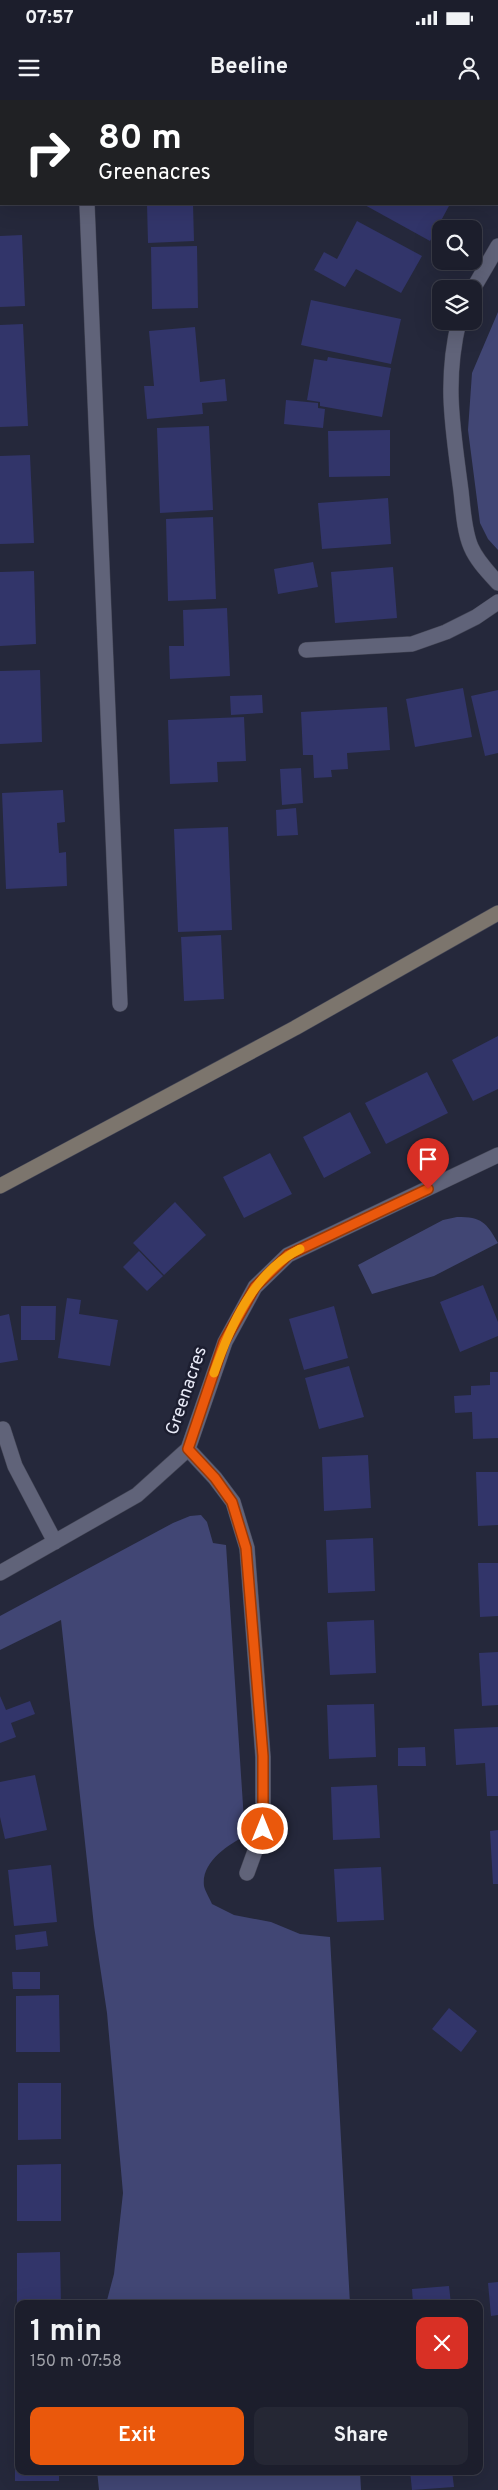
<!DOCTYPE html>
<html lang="en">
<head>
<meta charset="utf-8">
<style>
  body { margin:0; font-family:Overpass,sans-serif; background:#252734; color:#f1f3f6; height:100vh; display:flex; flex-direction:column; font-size:19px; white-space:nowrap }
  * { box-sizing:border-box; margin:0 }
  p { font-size:16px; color:#a0a2a9 }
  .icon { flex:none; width:28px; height:28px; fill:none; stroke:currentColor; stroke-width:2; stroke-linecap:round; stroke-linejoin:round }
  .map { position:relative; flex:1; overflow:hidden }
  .drawer { position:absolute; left:15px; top:2200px; width:468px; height:175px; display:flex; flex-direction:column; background:#1c1e2c; border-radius:10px; box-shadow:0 5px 20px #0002,0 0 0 1px #3a3c48 }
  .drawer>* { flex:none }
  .banner { position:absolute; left:0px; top:0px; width:499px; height:105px; box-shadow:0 5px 20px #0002,0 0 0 1px #3a3c48; background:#202124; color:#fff; overflow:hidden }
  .controls { position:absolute; left:432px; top:120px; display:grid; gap:10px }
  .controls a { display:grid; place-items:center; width:50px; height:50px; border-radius:10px; background:#1c1e2c; box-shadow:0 5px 20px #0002,0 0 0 1px #3a3c48; font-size:25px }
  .pin { position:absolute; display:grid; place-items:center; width:42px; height:42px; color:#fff; margin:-51px -21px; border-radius:50% 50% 50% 0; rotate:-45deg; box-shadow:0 0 5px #0007 }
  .pin .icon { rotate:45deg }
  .me { position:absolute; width:55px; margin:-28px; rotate:0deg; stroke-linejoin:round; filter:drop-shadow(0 0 4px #0008) }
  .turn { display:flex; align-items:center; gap:18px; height:105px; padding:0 15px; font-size:22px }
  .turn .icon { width:65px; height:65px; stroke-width:2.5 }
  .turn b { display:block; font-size:35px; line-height:42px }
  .round { display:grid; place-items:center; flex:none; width:52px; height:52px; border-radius:10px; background:#252734 }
  .head { display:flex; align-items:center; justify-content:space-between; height:85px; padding:0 15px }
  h1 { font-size:30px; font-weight:700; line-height:38px }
  .button { display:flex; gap:10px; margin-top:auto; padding:10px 15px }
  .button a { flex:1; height:58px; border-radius:10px; background:#ea580c; color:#fff; font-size:20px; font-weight:700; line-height:58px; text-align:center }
  .button a+a { background:#252734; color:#f1f3f6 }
  .status { display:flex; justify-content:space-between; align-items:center; height:35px; padding:0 25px; background:#1c1e2c; direction:ltr }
  .status svg { height:14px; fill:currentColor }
  header { display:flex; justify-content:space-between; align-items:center; height:65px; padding:0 15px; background:#1c1e2c; font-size:22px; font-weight:700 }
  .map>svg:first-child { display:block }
  .green { fill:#414674 }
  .building { fill:#32356a }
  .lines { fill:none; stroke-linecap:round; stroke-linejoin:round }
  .street-casing { stroke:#434555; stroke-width:16 }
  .secondary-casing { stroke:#434555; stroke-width:16 }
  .street { stroke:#606379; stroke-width:15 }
  .secondary { stroke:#7c756d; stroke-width:15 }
  .route-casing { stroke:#983908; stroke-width:12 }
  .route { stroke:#ea580c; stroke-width:9 }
  .slow { stroke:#f59e0b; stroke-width:9 }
  .labels { text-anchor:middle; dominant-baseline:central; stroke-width:5; stroke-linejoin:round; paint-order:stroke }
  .street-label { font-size:18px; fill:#e9ebf8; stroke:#1c1e30 }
</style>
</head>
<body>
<div class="status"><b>07:57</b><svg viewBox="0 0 49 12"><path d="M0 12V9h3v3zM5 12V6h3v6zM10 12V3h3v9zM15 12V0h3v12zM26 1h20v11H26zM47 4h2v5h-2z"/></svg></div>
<header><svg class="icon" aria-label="menu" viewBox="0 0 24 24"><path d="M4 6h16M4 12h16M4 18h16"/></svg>Beeline<svg class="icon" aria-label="person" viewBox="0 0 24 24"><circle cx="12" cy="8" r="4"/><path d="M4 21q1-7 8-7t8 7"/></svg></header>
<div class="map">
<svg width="498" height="2390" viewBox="0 0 498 2390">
  <rect width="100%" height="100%" fill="#25283b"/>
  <path class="green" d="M498,212v238l-10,-11 -8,-16 -12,-93 4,-57z
    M457,1117c25,0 29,5 41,26l-64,33 -62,18 -14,-29 85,-45z
    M201,1415l6,7 6,21 13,2 19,291c-17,9 -44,26 -41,50 1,5 6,13 8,18l22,11 37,7 29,12 30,3 20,367h-244l8,-30 9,-81 -16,-180 -13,-87 -33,-306 -61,30v-34l173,-93 17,-7z
    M97,2371h263l1,19h-262z"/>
  <path class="building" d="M147,104h46l1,37 -46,2z
    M363,104h87l-20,37z
    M357,121l65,35 -21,37 -45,-24 -11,18 -31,-17 10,-18 13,7z
    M22,135l3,71 -25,1v-71z
    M197,146l1,62 -46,1 -1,-62z
    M311,200l90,19 -10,45 -90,-19z
    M23,224l5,102 -28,1v-102z
    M195,227l5,55 25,-3 2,22 -25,2 1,11 -56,5 -3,-33h10l-5,-55z
    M328,257l63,11 -9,49 -62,-11v-4l-13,-2 7,-41 13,2z
    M286,300l32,3v5l7,1 -2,19 -39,-4z
    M209,326l4,84 -53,3 -3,-85z
    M390,330v46l-61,1 -1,-46z
    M30,355l4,88 -34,1v-88z
    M388,398l3,46 -69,5 -4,-46z
    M213,417l3,82 -48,2 -2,-82z
    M313,462l5,25 -40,7 -4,-25z
    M393,467l4,51 -62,5 -4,-51z
    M34,471l2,73 -36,2v-74z
    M227,508l3,68 -60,3 -1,-33h15l-1,-36z
    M40,570l2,72 -42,2v-73z
    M463,588l9,49 -57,10 -9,-48z
    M498,590v63l-13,3 -14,-60z
    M262,595l1,18 -32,2 -1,-19z
    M387,607l3,43 -43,3 1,16 -17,1 1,7 -18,1 -1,-23h-10l-2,-43z
    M244,617l2,44 -29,1 1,20 -48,2 -2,-64z
    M301,668l2,35 -21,2 -2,-36z
    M63,690l2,32 -8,1 2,30 7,-1 1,34 -61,3 -4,-96z
    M296,708l2,27 -21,1 -1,-26z
    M228,727l4,103 -54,2 -4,-103z
    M221,835l3,64 -40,2 -3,-64z
    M498,936v53l-25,12 -21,-41z
    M427,972l21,41 -62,31 -21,-41z
    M350,1012l21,41 -47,25 -21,-41z
    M270,1053l22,41 -48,24 -21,-41z
    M175,1102l31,33 -42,40 -31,-32z
    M139,1151l24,25 -16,15 -24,-24z
    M483,1185l15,37v14l-38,16 -20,-50z
    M67,1198l14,2 -2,14 39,6 -8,46 -52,-8z
    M21,1206h35l-1,34h-34z
    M334,1206l14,52 -44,12 -15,-51z
    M9,1214l9,46 -18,3v-47z
    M349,1266l15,51 -45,12 -14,-51z
    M490,1272h8v66l-25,1 -1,-27 -17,1 -1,-17 17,-1v-9l19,-1z
    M368,1355l3,53 -47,3 -2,-54z
    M476,1372h22v53l-20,1z
    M373,1438l2,53 -47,2 -2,-53z
    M478,1463h20v53l-18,1z
    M374,1520l2,53 -46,2 -3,-53z
    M498,1552v53l-16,1 -3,-53z
    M0,1596l6,14 24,-9 5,13 -24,9 5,14 -16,6z
    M374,1604l2,53 -47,2 -2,-54z
    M498,1627v69h-11l-2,-33 -29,2 -2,-36z
    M425,1647l1,19h-28v-18z
    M35,1675l12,55 -42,9 -5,-22v-35z
    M377,1685l3,53 -47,2 -2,-53z
    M498,1730v54h-5l-3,-53z
    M51,1765l6,57 -43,4 -6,-56z
    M381,1767l3,53 -47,2 -3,-53z
    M46,1831l2,15 -32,4 -1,-15z
    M12,1872h28v17h-27z
    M59,1895l1,57h-44v-56z
    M449,1908l28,23 -16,21 -29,-23z
    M18,1983h43v56l-43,1z
    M61,2064v57h-44v-56z
    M60,2152l1,52h-44v-51z
    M498,2182v33l-7,1 -3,-33z
    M449,2186l2,18h-38l-1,-15z
    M16,2240h3v57h-2z
    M15,2324h4v47h40v10h-44z
    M410,2371h42l2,16 -42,3z"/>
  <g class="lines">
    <g class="street-casing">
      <path id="street" d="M83,0v1
        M87,104l33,800
        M473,189l25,-43
        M459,221c-15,62 -6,108 2,170 2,17 3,40 10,56 6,14 17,25 27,36
        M306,550l106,-6 34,-12 30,-15 22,-15
        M3,1329l12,37 40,76
        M188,1349l27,29 18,24 14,46 16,209v72l-16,44
        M0,1473l137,-78 51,-46 37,-107 30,-55 33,-32 210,-100"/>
    </g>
    <g class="secondary-casing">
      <path id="secondary" d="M0,1086l295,-158 203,-115"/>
    </g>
    <use href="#street" class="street"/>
    <use href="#secondary" class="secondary"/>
  </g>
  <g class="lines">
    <g class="route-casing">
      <path id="route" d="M263,1729v-73l-17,-208 -14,-46 -17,-24 -27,-29 36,-107 31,-55 33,-32 140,-66"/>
    </g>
    <use href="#route" class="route"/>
    <path class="slow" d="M214,1273c16,-47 40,-101 86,-124"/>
  </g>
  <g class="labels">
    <g class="street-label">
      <text transform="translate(187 1291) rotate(-71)">Greenacres</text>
    </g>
  </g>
</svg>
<div class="controls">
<a><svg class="icon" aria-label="search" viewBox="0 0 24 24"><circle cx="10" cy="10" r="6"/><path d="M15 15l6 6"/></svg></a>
<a><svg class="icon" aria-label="layers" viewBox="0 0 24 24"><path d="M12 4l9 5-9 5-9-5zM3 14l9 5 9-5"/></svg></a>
</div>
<div class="pin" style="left:428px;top:1089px;background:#d93025"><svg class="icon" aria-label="arrive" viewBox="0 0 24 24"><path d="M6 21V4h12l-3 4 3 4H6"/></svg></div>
<svg class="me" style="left:263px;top:1729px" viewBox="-20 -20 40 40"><circle r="17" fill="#ea580c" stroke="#fff" stroke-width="3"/><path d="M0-11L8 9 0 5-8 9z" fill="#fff"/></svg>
<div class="banner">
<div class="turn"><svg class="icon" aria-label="right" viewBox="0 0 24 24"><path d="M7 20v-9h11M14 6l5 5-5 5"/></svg><div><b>80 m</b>Greenacres</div></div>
</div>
<section class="drawer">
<div class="head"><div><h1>1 min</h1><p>150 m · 07:58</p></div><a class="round" style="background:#d93025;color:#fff"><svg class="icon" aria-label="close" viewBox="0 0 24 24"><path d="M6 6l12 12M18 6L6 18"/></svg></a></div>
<div class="button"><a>Exit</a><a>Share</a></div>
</section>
</div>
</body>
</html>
